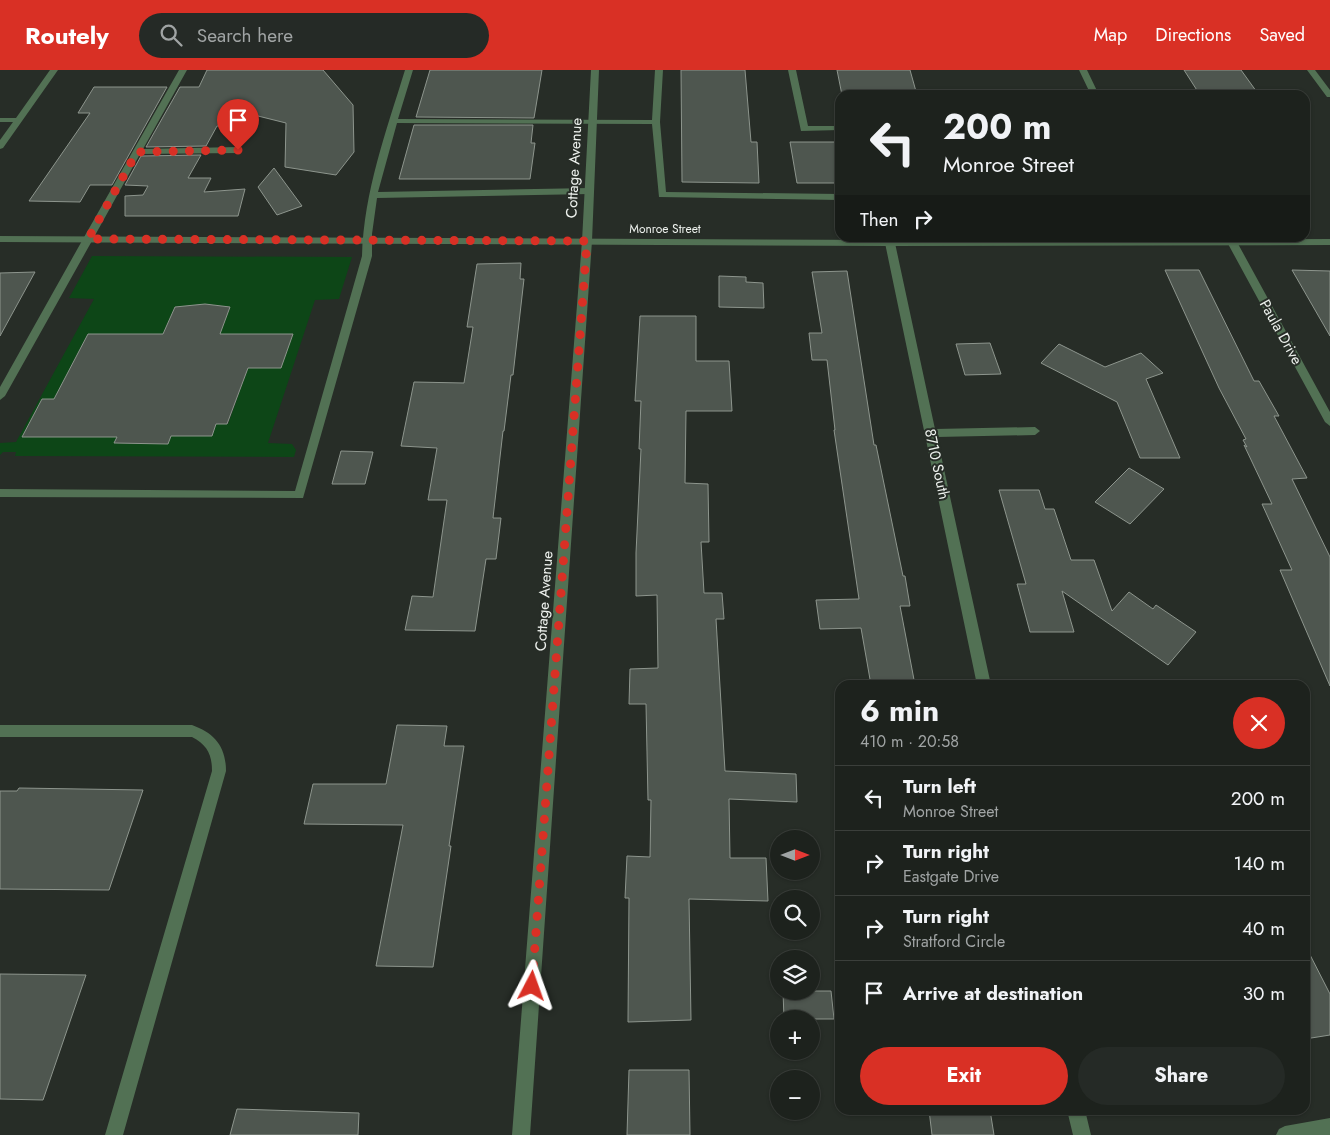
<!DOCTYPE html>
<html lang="en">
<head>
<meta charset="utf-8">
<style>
  body { margin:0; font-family:Jost,sans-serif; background:#252a26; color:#f1f3f6; height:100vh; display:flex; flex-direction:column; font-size:19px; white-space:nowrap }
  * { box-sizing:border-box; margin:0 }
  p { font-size:16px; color:#a0a4a4 }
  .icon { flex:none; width:28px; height:28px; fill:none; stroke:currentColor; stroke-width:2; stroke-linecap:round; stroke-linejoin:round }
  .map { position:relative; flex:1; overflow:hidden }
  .details { position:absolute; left:835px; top:610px; width:475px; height:435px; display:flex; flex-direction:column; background:#1d221d; border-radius:15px; box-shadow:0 1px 4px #0004,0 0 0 1px #3b3f3b }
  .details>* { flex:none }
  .banner { position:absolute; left:835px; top:20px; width:475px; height:152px; border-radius:15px; box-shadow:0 1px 4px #0004,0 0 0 1px #3b3f3b; background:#1d221d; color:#f1f3f6; overflow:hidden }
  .needle { width:32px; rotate:90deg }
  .fabs { position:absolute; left:770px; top:760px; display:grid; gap:10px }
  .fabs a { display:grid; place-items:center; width:50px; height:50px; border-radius:50%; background:#1d221d; box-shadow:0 1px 4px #0004,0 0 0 1px #3b3f3b; font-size:25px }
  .pin { position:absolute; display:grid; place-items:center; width:42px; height:42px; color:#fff; margin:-51px -21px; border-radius:50% 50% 50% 0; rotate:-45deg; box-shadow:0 0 5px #0007 }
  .pin .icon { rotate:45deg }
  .me { position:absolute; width:55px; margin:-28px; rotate:4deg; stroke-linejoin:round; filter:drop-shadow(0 0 4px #0008) }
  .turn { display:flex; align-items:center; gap:18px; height:105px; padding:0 25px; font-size:22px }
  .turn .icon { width:65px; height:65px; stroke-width:2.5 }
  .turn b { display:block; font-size:35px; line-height:42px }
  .then { display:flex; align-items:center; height:48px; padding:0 25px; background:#0003; gap:10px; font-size:19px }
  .round { display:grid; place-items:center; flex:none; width:52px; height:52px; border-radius:26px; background:#252a26 }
  .overview { display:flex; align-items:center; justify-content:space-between; height:85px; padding:0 25px }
  h1 { font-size:30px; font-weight:700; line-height:38px }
  .action { display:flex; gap:10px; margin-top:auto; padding:10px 25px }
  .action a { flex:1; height:58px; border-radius:30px; background:#d93025; color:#fff; font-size:20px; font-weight:700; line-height:58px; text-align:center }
  .action a+a { background:#252a26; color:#f1f3f6 }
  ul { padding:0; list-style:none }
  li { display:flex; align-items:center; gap:15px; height:65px; padding:0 25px; border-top:1px solid #3b3f3b }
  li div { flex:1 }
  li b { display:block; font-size:19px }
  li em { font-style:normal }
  header { display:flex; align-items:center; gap:30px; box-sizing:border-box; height:70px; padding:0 25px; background:#d93025; color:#fff }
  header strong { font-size:24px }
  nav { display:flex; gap:28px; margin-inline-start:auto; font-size:18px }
  .search { width:350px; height:45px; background:#252a26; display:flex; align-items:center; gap:12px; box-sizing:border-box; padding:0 18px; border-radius:28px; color:#a0a4a4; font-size:19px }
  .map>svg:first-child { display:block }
  .green { fill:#0d4617; fill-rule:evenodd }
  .building { fill:#4e564f; stroke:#8d958d }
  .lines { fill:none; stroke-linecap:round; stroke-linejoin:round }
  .service { fill:#527154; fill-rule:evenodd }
  .minor { fill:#527154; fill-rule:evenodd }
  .tertiary { fill:#527154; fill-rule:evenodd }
  .route { stroke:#d93025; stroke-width:9; stroke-dasharray:0 16.2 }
  .labels { text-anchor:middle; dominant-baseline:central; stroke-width:4; stroke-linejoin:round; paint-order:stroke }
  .far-street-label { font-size:12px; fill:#edf1ed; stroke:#272d27 }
  .street-label { font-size:15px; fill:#edf1ed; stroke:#272d27 }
</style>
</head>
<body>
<header>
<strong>Routely</strong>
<div class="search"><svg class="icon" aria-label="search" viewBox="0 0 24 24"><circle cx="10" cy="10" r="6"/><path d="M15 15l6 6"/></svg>Search here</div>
<nav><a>Map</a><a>Directions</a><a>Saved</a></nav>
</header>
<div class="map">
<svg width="1330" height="1065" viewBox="0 0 1330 1065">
  <rect width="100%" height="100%" fill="#272d27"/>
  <path class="green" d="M92,186l260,1 -13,42 -24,1 -47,143 24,1 4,6 -2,7 -279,-1 1,-4h-13l-3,3v-12l16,-1 78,-143 -25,-1zM205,234l25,3 -10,27h73l-12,34h-33l-20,56h-12l-4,12h-41l-3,8 -54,-1 3,-6h-95l20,-38h46l-18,-31 18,-34h75l12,-27z"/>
  <path class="building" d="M207,0h116l30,35 1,47 -18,23 -51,-8 1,-44 -56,-14 -8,17h-5l-11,20 -60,1 34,-60h19z
    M430,0h112l-8,48 -118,-1z
    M681,0h64l6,72h6l2,41 -77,-1z
    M837,0h73l7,25h-75z
    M1184,0h57l18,25h-59z
    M94,17h73l-55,98h-22l-10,17 -51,-1 61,-88h-12z
    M414,55h119l-2,18h4l-5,36h-131z
    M790,72h50v41h-43z
    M201,85l-13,23h23l-7,14 41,-3 -7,27h-113v-20l18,-1 5,-9 -23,-1 16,-29z
    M274,98l28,38 -25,9 -19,-28z
    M521,193l-1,16h4l-11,96h-2l-7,56h-1l-10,87h8l-5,41h-10l-11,72 -70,-1 7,-34 21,1 14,-97h-19l9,-52 -36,-2 13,-64 50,1 9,-56h-6l10,-63z
    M1165,200h34l55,111h5l20,35h-5l33,62 -15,1 38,78v129l-50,-116h12l-30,-66h10l-28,-59 3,2 -4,-7 3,-1 -27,-51z
    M1292,200l38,1v65z
    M847,201l27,174h2l27,131h2l5,30h-10l15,79h-44l-10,-57 -41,1 -4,-29 43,-1 -25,-169h1l-8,-70h-15l-3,-27h13l-10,-61z
    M35,202l-35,64v-63z
    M719,206l27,1v5l17,1 1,25 -45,-1z
    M205,234l25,3 -10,27h73l-12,34h-33l-21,56h-11l-4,12h-41l-3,8 -54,-1 3,-6h-95l20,-38h12l34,-65h75l12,-27z
    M640,246h56v45h33l3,50h-46l-1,72 23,1 1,58h-8l3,51h18l2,26h-8l9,152 71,3 1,28 -68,-3 1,59h36l2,43 -79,-2 2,121 -63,2 1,-124h-4l2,-42 23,1 1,-57h-3l-2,-96h-17l1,-35 28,-1 -1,-73 -21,1v-43l5,-104h-2l2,-48h-6z
    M990,273l11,31 -36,1 -9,-31z
    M1059,274l46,23 36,-14 22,20 -17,6 34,79h-40l-23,-56 -76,-39z
    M341,381l32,1 -8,32h-33z
    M1129,398l35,21 -34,35 -35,-22z
    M999,420h40l6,19h9l17,51h23l18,51 17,-19 24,17 3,-4 40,27 -28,33 -106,-74 12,41h-44l-13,-48h9z
    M397,655l50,1 -3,20h20l-15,100h2l-18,121 -57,-1 27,-141 -99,-1 9,-40h73z
    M19,718l124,2 -34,100 -109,-1v-98h17z
    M1305,875l25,49v41l-25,4z
    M0,904l86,1 -43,125 -43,-1z
    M783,921h48l3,28h-50z
    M629,1000h60l1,65h-63z
    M237,1039l122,4 -1,22h-128z
    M929,1040h61l4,25h-62z"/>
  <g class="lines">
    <path class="service" d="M50,0h8l-55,78 -3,1v-9l13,-18h-13v-4h16z
      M405,0h8l-15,49 254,1 3,-50h8l-3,52 6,70 174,2v6l-181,-3 -7,-73 -255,-1 -19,69 212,-4 4,3 -4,3 -213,4 -5,36v22l-69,242 -303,-1v-8l295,2 67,-235c2,-65 24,-124 43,-186z
      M788,0h8l12,56h32v4l-39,1z
      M1079,0h8l12,25h-8z
      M88,166l5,3 -88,157 -5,4v-13l83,-148z
      M0,655h192c22,8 34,21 34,46l-103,364h-18l107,-364c0,-17 -5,-26 -20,-34h-192z"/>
    <path class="minor" d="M179,0h8l-44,79 95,-2 4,3 -4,3 -98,1 -47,85 -2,2h-6l-2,-2z
      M591,0h8l-7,171 -62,894h-18l70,-894z
      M1307,0h8l15,20v7h-3z
      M1232,169l5,3 93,170v14l-5,-4 -98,-180z
      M890,170l5,3 40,186 100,-2 5,4 -5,4 -98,2 54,248h-14l-92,-442z
      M1067,1040h18l6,25h-18z
      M1330,1048v17h-54l3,-6 6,-3z"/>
    <path class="tertiary" d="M0,166l890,4 440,-1v6l-440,1 -890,-4z"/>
  </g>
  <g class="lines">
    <path class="route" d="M238,80l-101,2 -49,87 499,2 -55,745"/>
  </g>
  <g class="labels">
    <g class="far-street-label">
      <text x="665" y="159">Monroe Street</text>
    </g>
    <g class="street-label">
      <text transform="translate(574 98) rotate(-87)">Cottage Avenue</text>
      <text transform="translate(1281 262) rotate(61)">Paula Drive</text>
      <text transform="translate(937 394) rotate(78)">8710 South</text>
      <text transform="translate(544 531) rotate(-86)">Cottage Avenue</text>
    </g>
  </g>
</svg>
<div class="fabs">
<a><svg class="needle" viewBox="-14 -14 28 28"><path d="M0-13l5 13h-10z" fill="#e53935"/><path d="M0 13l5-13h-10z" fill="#a0a4a4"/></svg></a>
<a><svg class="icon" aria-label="search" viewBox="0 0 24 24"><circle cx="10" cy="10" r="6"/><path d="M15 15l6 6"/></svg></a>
<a><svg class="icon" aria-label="layers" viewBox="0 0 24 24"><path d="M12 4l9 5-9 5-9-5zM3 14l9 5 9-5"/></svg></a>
<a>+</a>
<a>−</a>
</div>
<div class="pin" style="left:238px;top:80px;background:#d93025"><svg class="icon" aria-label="arrive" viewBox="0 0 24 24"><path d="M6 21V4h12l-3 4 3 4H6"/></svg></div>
<svg class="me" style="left:532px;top:916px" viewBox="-20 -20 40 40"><path d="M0-17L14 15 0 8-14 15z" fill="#d93025" stroke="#fff" stroke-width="4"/></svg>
<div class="banner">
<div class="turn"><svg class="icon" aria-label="left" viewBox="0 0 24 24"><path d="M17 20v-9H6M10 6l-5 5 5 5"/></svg><div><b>200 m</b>Monroe Street</div></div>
<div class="then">Then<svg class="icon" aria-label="right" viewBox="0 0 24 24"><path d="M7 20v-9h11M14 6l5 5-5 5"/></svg></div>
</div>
<section class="details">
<div class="overview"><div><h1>6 min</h1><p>410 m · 20:58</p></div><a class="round" style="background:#d93025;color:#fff"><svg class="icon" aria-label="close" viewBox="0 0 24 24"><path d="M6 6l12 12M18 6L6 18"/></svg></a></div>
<ul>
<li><svg class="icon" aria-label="left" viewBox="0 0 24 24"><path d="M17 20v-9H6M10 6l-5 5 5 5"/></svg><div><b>Turn left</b><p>Monroe Street</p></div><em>200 m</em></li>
<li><svg class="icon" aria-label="right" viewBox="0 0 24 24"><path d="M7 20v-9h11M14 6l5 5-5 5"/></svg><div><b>Turn right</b><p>Eastgate Drive</p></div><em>140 m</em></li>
<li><svg class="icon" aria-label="right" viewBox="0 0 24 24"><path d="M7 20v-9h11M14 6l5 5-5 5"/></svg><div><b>Turn right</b><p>Stratford Circle</p></div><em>40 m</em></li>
<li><svg class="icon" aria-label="arrive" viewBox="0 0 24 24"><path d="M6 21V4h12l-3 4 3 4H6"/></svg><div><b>Arrive at destination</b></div><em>30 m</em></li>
</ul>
<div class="action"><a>Exit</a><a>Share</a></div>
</section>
</div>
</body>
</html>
